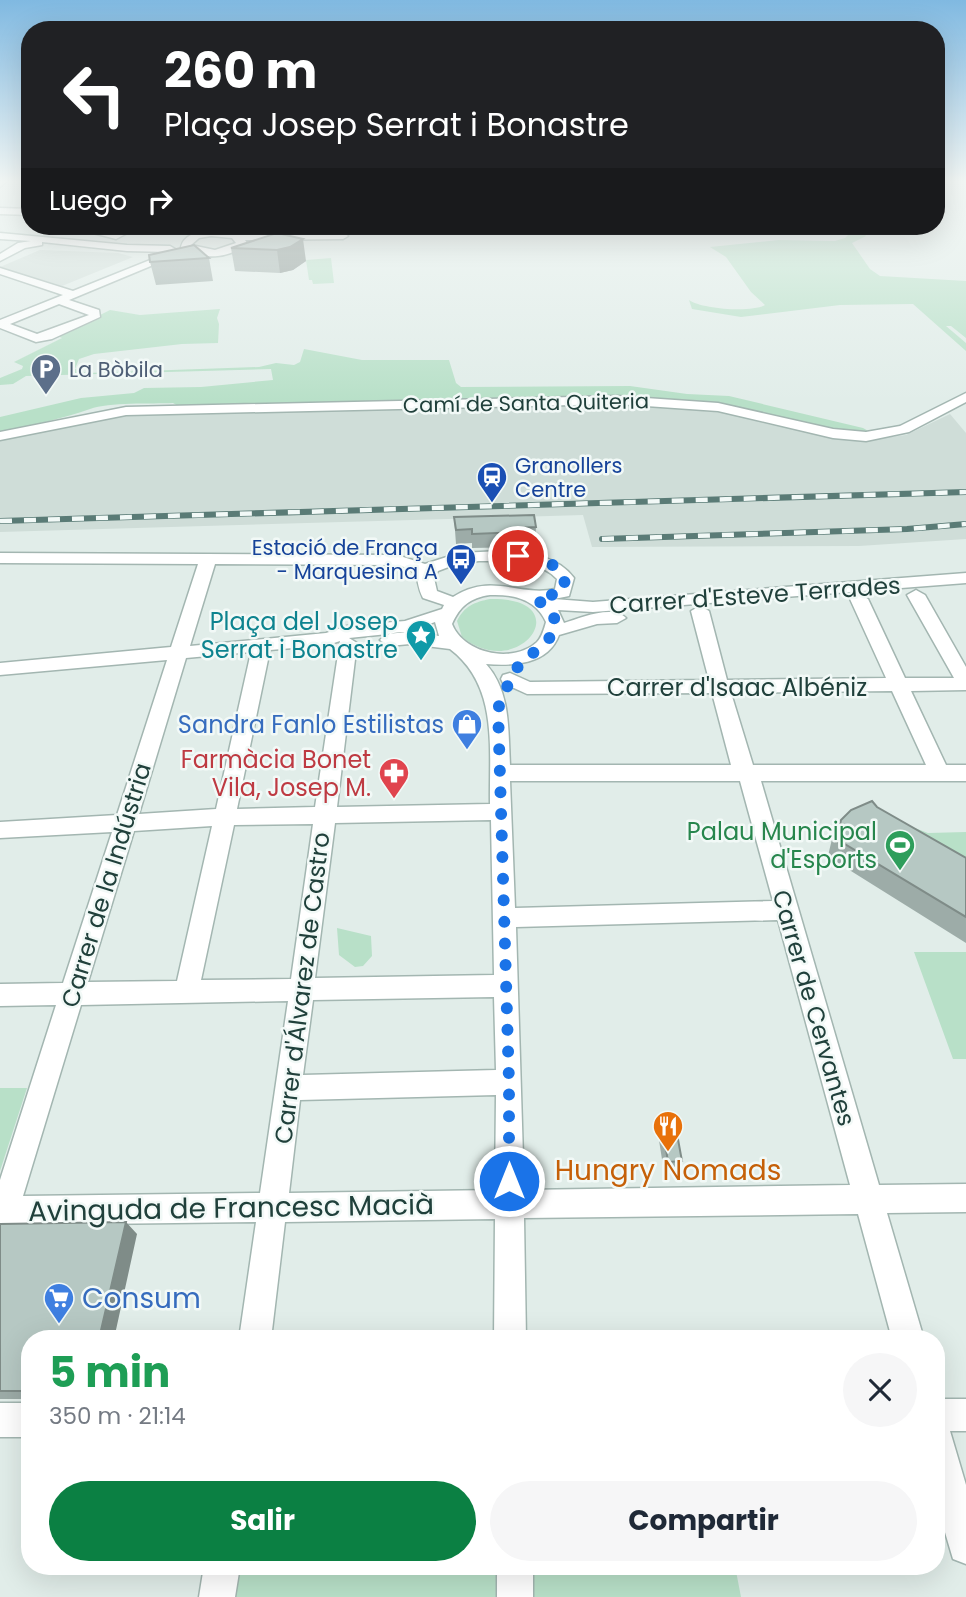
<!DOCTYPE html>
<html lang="es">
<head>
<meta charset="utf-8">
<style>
  body { margin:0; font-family:Poppins,sans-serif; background:#f6f6f7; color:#1f2937; height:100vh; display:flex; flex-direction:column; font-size:26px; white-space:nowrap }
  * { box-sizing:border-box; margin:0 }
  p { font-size:23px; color:#747a83 }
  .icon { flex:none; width:38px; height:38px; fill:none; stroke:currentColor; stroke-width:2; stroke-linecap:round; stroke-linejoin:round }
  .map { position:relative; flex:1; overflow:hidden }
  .details { position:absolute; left:21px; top:1330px; width:924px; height:245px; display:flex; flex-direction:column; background:#fff; border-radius:28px; box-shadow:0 7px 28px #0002 }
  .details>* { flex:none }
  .guide { position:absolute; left:21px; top:21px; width:924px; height:214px; border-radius:28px; box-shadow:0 7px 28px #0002; background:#202124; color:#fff; overflow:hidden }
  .pin { position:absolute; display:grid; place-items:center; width:60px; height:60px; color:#fff; margin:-30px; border:4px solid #fff; border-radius:50%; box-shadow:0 2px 7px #0007 }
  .me { position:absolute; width:77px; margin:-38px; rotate:0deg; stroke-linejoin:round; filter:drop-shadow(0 0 5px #0008) }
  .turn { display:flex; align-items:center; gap:24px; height:147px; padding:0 28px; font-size:32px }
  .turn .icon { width:91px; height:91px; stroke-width:2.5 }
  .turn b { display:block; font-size:49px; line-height:60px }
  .then { display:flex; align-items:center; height:66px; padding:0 28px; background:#0003; gap:14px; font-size:26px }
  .round { display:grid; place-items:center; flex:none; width:74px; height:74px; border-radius:37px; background:#f6f6f7 }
  .head { display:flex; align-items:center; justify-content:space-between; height:119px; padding:0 28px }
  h1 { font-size:42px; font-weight:700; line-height:52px; color:#1e9e55 }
  .button { display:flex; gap:14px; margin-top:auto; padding:14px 28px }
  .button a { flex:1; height:80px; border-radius:42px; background:#0b8043; color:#fff; font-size:28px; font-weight:700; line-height:80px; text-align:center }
  .button a+a { background:#f6f6f7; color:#1f2937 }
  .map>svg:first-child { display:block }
  .built { fill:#cfddd8 }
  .green { fill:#b8e0c8 }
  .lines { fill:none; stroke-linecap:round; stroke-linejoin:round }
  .minor-casing { stroke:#a3b6b1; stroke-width:3 }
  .minor { fill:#fff; fill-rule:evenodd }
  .rail-casing { stroke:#5a7b76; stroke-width:6 }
  .rail { stroke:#f2f9f7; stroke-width:4.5; stroke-dasharray:12; stroke-linecap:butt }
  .wall { fill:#9daca8 }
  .shaded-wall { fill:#7f8c88 }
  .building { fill:#b6c8c3; stroke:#7f8c88; stroke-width:2 }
  .route { stroke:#1a73e8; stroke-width:12; stroke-dasharray:0 21.6 }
  .labels { text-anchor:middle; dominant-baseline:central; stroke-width:5; stroke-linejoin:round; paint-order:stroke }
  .far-service-label { font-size:21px; fill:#4e5e75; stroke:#f2f9f7; text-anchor:start }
  .far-street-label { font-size:21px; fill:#20403b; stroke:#f2f9f7 }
  .far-transit-label { font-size:21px; fill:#164399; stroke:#f2f9f7; text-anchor:start }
  .street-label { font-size:24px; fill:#20403b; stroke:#f2f9f7 }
  .culture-label { font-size:24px; fill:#0d838f; stroke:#f2f9f7; text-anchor:end }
  .shop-label { font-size:24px; fill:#366cbe; stroke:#f2f9f7; text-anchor:end }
  .health-label { font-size:24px; fill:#be3a42; stroke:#f2f9f7; text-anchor:end }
  .leisure-label { font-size:24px; fill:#27864d; stroke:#f2f9f7; text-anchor:end }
  .near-food-label { font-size:28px; fill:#c56008; stroke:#f2f9f7 }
  .near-street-label { font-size:28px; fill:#20403b; stroke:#f2f9f7 }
  .near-shop-label { font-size:28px; fill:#366cbe; stroke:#f2f9f7; text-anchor:start }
</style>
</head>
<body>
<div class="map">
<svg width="966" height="1597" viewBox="0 0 966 1597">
  <rect width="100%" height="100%" fill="#e1ede9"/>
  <path class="built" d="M40,250l78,3 15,4 -71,29 -62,-19z
    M625,404l100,9 105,25 31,3 45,-6 44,-21 16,19v106l-107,7 -267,1 -9,-32 -583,17v-91l99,-22 33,-4z"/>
  <path class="green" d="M856,227l4,1 6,8 -14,7 18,26 10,7 86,5v57l-15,-12h-5l20,17v8l-53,-47 -73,1 -99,12 -49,-8 -3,-9c12,9 63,13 76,5l-14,-13 -25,-35 -16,-10 69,-7 56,1 10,-3z
    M331,258l3,25 -21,1 -1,-4h-3l-3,-20z
    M220,309l-3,9 2,6 -1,19 -36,1 -88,10 -15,5 -4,10 12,4 172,-6 17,-4 18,2 6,-3 4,-13 58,11h87l7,23 5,4 169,-1 57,8 42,2 134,32 7,4 -42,-3 -106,-25 -95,-8 -449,10 -5,-3c-21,1 -64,-1 -83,6 -27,10 -60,16 -90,23v-15l81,-19 53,-5 10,-5 57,-1 72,-7 -2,-11 -245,7 -13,8 -13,1v-7l22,-9 1,-3 -9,-4 48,-24 -5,-2 44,-18 -3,-2 12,-6 30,5z
    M490,599c90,-2 31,85 -28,38l-5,-16c7,-15 18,-19 33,-22z
    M894,820l34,13 38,-1v51z
    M337,928l34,8 1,20 -9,10 -8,1 -16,-12z
    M914,952h52v107h-13z
    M0,1088h27l-27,83z
    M222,1566h513l6,31h-524z"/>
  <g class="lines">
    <g class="minor-casing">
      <path id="minor" d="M0,179h9l-9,8z
        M0,208l30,1v6l-30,-1z
        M129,226h12l-25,13 -27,-7 5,-3 21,4z
        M211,230l29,4 103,-1 5,3 -5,3 -98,1 2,3c-16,16 -48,18 -66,4 3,-13 18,-15 30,-17zM211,236l21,2 4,5 -21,7 -24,-5 8,-7z
        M0,233l127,12 43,1 12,7 -113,47 30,10 1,7 -48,22 -16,3 -36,-14v-8l63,-25 -63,-21v-6l73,23 97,-39 -43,-1 -85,-9v3l-17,3 -25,13v-7l18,-11 13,-2 -31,-2zM59,304l30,11 -52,19 -27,-10z
        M966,393v9l-57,30 -43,9 -33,-3 -115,-27 -101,-7 -491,11 -126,25v-8l126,-25 491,-11 101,7 115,26 33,3 34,-6z
        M501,551c27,2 56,4 73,27l-5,18 -15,3 39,3 373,-29v10l-373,29 -35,-2 6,13c16,-5 49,-19 62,-5l-9,5 -20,1 -38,11c-11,30 -46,31 -73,29 25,28 22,66 24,101h221l-19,-72 -185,1 -24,-11 -2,-4 2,-4 7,-2 20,9 179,-2 -18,-69 9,-5 9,5 18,69 159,-2 -36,-79 9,-5 9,5 37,79h49l-47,-83 9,-5 9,5 41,72v23l-55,1 35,74h20v16h-205l118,404 87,-1v28l-79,1 37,126h-32l-34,-125 -334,4 2,121h-32l1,-120 -210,3 -14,117h-32l17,-117 -242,3 -3,7 -11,4v-56l56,-175 -56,1v-22l63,-1 49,-151 -112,6v-16l117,-7 50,-155 -167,15v-12l171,-16 27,-83 -198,-1v-10l397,2 28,9 34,-11zM479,561c27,0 59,-2 78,18l-2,10c-36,8 -63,-17 -102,8l-16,-6 -3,-13 4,-7 21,-8zM215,564l182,1c27,7 16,13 26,33l21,7 -2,4 -37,12 -58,5 -21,7 -136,13zM490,595c23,-1 46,4 56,27 -2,7 -4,15 -9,20 -24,22 -73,12 -85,-18 8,-18 18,-26 38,-29zM435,622l4,14c-17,-2 -47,-10 -59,4l9,6 21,-2 40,5c49,37 39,100 40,155l-153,3 20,-164 -8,-5 58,-6zM340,641l-25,166 -78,2 33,-159 58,-5zM251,652l-35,157 -77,5 47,-156zM892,691l34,74h-173l-22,-72zM510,781h230l33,120 -258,7zM491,820l3,155 -179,3 20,-155zM313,824l-22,155 -90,1 33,-155zM212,826l-35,155 -89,1 46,-151zM778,920l72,265 -326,5 -8,-263zM494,997l2,73 -193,5 10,-75zM288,1001l-28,192 -237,3 58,-191zM496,1095l-1,95 -206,3 11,-93z
        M936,1399h30v32h-16l16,54v79l-13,-5 -17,-57z
        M0,1403h30v34h-30z
        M204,1566h36l-5,31h-36z
        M497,1566h36v31h-36z"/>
    </g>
    <use href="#minor" class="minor"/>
    <g class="rail-casing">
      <path id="rail" d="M0,521l966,-29
        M602,539l305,-10 59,-5"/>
    </g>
    <use href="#rail" class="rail"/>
  </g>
  <path class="wall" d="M277,233l29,28 -13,9 -13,3 -45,-2 -4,-23z
    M209,258l4,23 -57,4 -6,-23z
    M454,517l82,10 -1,15h-16v5l-47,1v-5l-16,1z
    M877,807l89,51v85l-131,-82 -8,-1 5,-21 9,-19z
    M662,1123l20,38 -5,11h-13l-6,-38z
    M0,1224l137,10 -107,105v60h-30z"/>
  <path class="shaded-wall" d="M303,239l3,22 -13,9 -13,3 -3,-23z
    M126,1222l11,12 -23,105h-15z"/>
  <path class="building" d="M277,233l26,6 -13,8 -13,3 -46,-2z
    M194,245l15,13 -59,4 -1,-7z
    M534,515l2,12 -17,1 1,4 -48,2v-5l-16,1 -2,-13z
    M872,801l5,6 89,51v59l-123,-74 -7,-1 5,-22 10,-10z
    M662,1123h13l7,38 -14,1z
    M126,1222l-27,117h-69v52h-30v-167z"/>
  <linearGradient id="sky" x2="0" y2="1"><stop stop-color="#80b9e1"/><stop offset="0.45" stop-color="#f2f7f5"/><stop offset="1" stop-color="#f2f7f5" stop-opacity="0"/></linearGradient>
  <rect width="966" height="402" fill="url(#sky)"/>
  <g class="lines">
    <path class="route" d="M509,1181v-99l-11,-374c7,-13 10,-28 19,-40 19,-23 64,-38 19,-69l27,-7c9,-27 -24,-34 -45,-36"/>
  </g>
  <defs>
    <g id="parking-pin" transform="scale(1.575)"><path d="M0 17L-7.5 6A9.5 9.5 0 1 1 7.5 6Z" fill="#5c6f8a" stroke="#f2f9f7"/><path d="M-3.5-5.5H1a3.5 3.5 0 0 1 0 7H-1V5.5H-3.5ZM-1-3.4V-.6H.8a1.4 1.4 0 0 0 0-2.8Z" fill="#fff"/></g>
    <g id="station-pin" transform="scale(1.575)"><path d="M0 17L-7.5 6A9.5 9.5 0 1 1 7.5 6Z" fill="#1a4fb4" stroke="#f2f9f7"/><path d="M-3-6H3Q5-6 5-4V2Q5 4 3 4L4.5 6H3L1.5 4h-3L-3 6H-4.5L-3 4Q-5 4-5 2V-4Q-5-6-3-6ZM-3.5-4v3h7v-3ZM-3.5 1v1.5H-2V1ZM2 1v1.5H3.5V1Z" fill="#fff"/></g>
    <g id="bus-pin" transform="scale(1.575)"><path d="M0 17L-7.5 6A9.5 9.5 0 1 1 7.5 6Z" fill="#1a4fb4" stroke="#f2f9f7"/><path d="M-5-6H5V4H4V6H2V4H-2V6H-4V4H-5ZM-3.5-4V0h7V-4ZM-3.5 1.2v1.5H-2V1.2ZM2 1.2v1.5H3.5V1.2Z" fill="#fff"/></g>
    <g id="sight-pin" transform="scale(1.575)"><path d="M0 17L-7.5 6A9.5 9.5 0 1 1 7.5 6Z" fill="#0f9aa8" stroke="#f2f9f7"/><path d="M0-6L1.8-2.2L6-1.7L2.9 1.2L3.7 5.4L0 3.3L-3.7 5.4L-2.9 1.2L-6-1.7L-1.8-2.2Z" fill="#fff"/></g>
    <g id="shop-pin" transform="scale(1.575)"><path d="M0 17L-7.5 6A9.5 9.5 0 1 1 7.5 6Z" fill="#3f7fe0" stroke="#f2f9f7"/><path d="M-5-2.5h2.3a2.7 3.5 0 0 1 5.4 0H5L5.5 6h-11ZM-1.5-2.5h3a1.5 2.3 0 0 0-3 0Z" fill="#fff"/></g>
    <g id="pharmacy-pin" transform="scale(1.575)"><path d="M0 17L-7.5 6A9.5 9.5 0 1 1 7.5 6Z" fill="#e0444e" stroke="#f2f9f7"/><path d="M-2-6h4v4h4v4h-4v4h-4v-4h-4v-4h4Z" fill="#fff"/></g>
    <g id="stadium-pin" transform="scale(1.575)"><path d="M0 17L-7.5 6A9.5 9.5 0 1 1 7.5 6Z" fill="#2e9e5b" stroke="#f2f9f7"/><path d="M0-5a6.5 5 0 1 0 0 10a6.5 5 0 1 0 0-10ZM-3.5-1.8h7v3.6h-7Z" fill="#fff"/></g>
    <g id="restaurant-pin" transform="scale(1.575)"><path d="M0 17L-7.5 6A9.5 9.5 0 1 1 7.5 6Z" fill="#e8710a" stroke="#f2f9f7"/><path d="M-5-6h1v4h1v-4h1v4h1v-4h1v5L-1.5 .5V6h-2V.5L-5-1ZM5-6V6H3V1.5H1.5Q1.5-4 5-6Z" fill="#fff"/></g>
    <g id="supermarket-pin" transform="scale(1.575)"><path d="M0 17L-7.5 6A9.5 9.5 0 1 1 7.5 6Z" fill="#3f7fe0" stroke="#f2f9f7"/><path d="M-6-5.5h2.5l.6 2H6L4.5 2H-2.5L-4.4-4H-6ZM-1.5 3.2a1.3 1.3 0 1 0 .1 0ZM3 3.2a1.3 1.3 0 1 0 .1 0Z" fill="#fff"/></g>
  </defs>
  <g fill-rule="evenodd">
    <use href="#parking-pin" x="46" y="369"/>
    <use href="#station-pin" x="492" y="477"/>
    <use href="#bus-pin" x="461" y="559"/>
    <use href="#sight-pin" x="421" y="635"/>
    <use href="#shop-pin" x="467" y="724"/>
    <use href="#pharmacy-pin" x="394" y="773"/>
    <use href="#stadium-pin" x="900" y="845"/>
    <use href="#restaurant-pin" x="668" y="1126"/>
    <use href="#supermarket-pin" x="59" y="1298"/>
  </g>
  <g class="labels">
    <g class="far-service-label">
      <text x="69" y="369">La Bòbila</text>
    </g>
    <g class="far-street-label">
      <text transform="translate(526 403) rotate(-1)">Camí de Santa Quiteria</text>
    </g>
    <g class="far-transit-label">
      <text x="515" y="465">Granollers<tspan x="515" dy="24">Centre</tspan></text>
      <text x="438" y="547" text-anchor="end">Estació de França<tspan x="438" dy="24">- Marquesina A</tspan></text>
    </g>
    <g class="street-label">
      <text transform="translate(755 595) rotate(-4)">Carrer d'Esteve Terrades</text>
      <text x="737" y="687">Carrer d'Isaac Albéniz</text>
      <text transform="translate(106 885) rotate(-73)">Carrer de la Indústria</text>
      <text transform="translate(302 988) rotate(-83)">Carrer d'Álvarez de Castro</text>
      <text transform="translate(814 1008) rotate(74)">Carrer de Cervantes</text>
    </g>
    <g class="culture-label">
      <text x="398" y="621">Plaça del Josep<tspan x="398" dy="28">Serrat i Bonastre</tspan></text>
    </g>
    <g class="shop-label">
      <text x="444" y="724">Sandra Fanlo Estilistas</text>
    </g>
    <g class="health-label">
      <text x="371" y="759">Farmàcia Bonet<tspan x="371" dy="28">Vila, Josep M.</tspan></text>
    </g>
    <g class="leisure-label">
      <text x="877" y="831">Palau Municipal<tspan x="877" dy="28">d'Esports</tspan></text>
    </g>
    <g class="near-food-label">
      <text x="668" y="1170">Hungry Nomads</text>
    </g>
    <g class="near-street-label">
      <text transform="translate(231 1208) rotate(-1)">Avinguda de Francesc Macià</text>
    </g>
    <g class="near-shop-label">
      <text x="82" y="1298">Consum</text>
    </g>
  </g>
</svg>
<div class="pin" style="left:518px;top:556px;background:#d93025"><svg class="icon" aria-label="arrive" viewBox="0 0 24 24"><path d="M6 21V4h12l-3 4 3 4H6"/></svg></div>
<svg class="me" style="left:509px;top:1181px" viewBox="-20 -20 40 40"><circle r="17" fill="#1a73e8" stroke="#fff" stroke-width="3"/><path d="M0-11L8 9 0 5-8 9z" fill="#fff"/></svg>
<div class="guide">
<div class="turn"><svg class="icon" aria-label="left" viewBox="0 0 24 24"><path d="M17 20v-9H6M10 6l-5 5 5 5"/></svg><div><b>260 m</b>Plaça Josep Serrat i Bonastre</div></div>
<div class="then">Luego<svg class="icon" aria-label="right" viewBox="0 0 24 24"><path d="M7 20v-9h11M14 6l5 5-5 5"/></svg></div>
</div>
<section class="details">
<div class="head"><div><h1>5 min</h1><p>350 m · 21:14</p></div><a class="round"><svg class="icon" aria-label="close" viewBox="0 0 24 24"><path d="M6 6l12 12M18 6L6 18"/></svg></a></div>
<div class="button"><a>Salir</a><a>Compartir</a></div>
</section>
</div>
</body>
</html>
